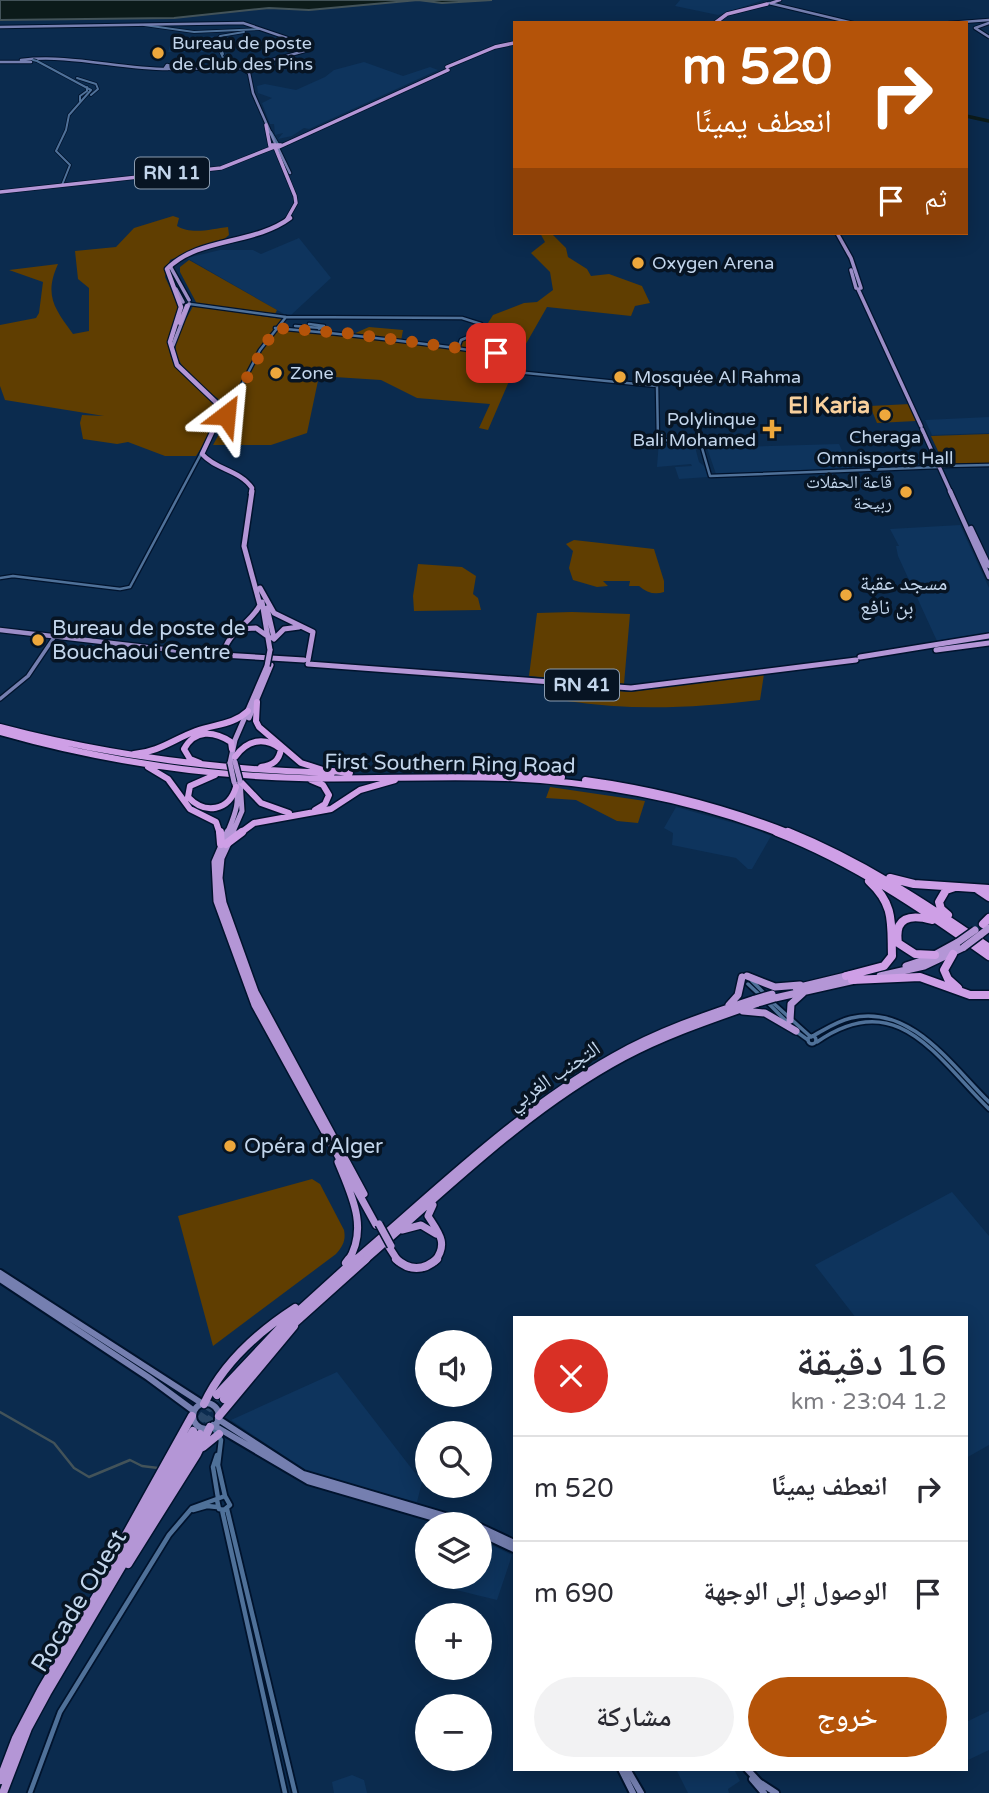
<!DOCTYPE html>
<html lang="ar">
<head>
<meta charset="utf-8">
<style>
  body { margin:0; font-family:"Varela Round","Noto Naskh Arabic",sans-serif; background:#f2f2f3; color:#2b2b33; direction:rtl; height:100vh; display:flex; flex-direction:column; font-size:26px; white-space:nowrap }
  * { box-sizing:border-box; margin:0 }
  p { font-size:23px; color:#7c7c81 }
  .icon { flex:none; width:38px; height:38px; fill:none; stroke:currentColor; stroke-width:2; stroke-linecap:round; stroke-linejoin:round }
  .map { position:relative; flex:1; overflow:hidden; direction:ltr }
  .side { position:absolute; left:513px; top:1316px; width:455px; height:455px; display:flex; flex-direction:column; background:#fff; border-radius:0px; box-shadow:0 4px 18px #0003; direction:rtl }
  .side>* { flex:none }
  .banner { position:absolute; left:513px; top:21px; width:455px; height:214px; border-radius:0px; box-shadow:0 4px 18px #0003; direction:rtl; background:#b45309; color:#fff; overflow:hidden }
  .buttons { position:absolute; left:415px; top:1330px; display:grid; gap:14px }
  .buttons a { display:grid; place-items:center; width:77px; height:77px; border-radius:50%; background:#fff; box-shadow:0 4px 18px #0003; font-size:35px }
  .pin { position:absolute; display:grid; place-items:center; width:60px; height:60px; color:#fff; margin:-30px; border-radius:14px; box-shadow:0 4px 10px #0006 }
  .me { position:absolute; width:77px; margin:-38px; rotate:29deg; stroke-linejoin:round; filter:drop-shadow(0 0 5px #0008) }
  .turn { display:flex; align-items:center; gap:24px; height:147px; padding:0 21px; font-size:32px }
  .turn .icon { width:91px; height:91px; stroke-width:2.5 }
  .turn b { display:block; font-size:49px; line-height:60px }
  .then { display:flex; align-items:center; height:66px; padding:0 21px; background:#0003; gap:14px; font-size:26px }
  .round { display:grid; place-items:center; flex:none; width:74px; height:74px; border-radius:37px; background:#f2f2f3 }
  .summary { display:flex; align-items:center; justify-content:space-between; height:119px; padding:0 21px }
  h1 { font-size:42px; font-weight:600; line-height:52px }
  .primary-button { display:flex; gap:14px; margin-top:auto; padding:14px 21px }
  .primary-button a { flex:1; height:80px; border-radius:42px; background:#b45309; color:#fff; font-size:28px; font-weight:600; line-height:80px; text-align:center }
  .primary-button a+a { background:#f2f2f3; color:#2b2b33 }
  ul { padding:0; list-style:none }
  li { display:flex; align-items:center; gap:21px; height:105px; padding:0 21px; border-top:2px solid #e1e1e2 }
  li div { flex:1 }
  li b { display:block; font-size:26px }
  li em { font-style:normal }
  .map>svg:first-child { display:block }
  .built { fill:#0e345d }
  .green { fill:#603e01 }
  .water { fill:#0c1b1a; stroke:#435359; stroke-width:2 }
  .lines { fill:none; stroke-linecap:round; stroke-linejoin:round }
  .stream { stroke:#435359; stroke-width:2.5 }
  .river { stroke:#0c1b1a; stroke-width:3.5 }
  .trunk-tunnel-far1 { stroke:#274566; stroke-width:4.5; stroke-dasharray:4.5 2; stroke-linecap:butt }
  .trunk-tunnel { stroke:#274566; stroke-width:8; stroke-dasharray:8 4.5; stroke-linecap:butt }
  .tertiary-far3-casing { stroke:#00132d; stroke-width:3.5 }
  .tertiary-far2-casing { stroke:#00132d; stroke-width:5 }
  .tertiary-far1-casing { stroke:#00132d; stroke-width:7 }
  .tertiary-casing { stroke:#00132d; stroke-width:8 }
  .secondary-far2-casing { stroke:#00132d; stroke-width:4.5 }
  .secondary-far1-casing { stroke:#00132d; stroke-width:6 }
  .secondary-casing { stroke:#00132d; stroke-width:10 }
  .primary-far2-casing { stroke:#00132d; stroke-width:4.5 }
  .primary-far1-casing { stroke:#00132d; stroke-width:6 }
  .primary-casing { stroke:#00132d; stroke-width:7 }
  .trunk-far4-casing { stroke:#00132d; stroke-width:5 }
  .trunk-far3-casing { stroke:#00132d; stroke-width:7 }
  .trunk-far2-casing { stroke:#00132d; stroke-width:8 }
  .trunk-far1-casing { stroke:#00132d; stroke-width:10 }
  .trunk-casing { stroke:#00132d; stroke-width:11 }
  .motorway-far1-casing { stroke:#00132d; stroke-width:9 }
  .motorway-casing { stroke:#00132d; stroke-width:11 }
  .tertiary-far3 { stroke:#4f7199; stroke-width:2 }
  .tertiary-far2 { stroke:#4f7199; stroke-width:2.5 }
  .tertiary-far1 { stroke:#4f7199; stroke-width:3.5 }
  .tertiary { stroke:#4f7199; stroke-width:4.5 }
  .secondary-far2 { stroke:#757fb0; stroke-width:2.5 }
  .secondary-far1 { stroke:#757fb0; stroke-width:3.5 }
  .secondary { stroke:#757fb0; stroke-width:6 }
  .primary-far2 { stroke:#9b8dc7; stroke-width:2.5 }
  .primary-far1 { stroke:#9b8dc7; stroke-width:3.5 }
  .primary { stroke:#9b8dc7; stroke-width:4.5 }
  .trunk-far4 { stroke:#b496d6; stroke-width:3.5 }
  .trunk-far3 { stroke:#b496d6; stroke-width:4.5 }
  .trunk-far2 { stroke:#b496d6; stroke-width:5 }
  .trunk-far1 { stroke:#b496d6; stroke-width:7 }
  .trunk { stroke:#b496d6; stroke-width:8 }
  .motorway-far1 { stroke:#ce9fe6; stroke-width:6 }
  .motorway { stroke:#ce9fe6; stroke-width:8 }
  .tertiary-bridge-casing { stroke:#00132d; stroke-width:3.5; stroke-linecap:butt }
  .trunk-bridge-far1-casing { stroke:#00132d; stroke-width:8; stroke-linecap:butt }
  .trunk-bridge-casing { stroke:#00132d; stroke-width:10; stroke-linecap:butt }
  .tertiary-bridge { stroke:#4f7199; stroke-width:2 }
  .trunk-bridge-far1 { stroke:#b496d6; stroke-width:5 }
  .trunk-bridge { stroke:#b496d6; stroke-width:7 }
  .route { stroke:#b45309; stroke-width:12; stroke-dasharray:0 21.6 }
  .poi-dot { fill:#eea83c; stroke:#071423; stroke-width:2.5 }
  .labels { text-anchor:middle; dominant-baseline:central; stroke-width:7; stroke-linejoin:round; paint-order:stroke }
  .far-poi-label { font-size:18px; fill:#c3d6ec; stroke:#071423; text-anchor:start }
  .shield { fill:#071423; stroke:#8b9cb0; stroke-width:2 }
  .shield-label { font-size:19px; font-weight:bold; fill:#c3d6ec }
  .poi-label { font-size:21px; fill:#c3d6ec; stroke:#071423; text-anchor:start }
  .street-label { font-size:21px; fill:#c3d6ec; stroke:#071423 }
  .far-district-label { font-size:23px; font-weight:bold; fill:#f8d09d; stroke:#071423 }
  .near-street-label { font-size:24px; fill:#c3d6ec; stroke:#071423 }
</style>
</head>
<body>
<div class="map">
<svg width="989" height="1793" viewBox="0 0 989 1793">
  <rect width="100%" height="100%" fill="#0b2b4e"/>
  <path class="built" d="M680,0h83l-45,15 -43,-9z
    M214,36l3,16h-49l4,-13z
    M364,62l39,14 27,-9 8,3 -129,59 -5,-1 -12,8 -14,3 5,-6 -8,2 -1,-11h-4l-8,-21 10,-5 -14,-5 -1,-7 8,-2 31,6 29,-13 9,-7z
    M299,238l32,40 -40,37 -7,-1 -97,-56 33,-8h33l8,4z
    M989,417v16l-57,2 -7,-15z
    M659,441l35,2 5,19 5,4 4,11 -29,2 -4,-12 17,-1 -1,-2 -34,3z
    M839,444l12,25 -135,5 -9,-26z
    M960,525l29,63v47l-52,6 -39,-85 -2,-10h3l-9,-17z
    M89,644l34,5 -8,14 -36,-5z
    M676,807l72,20 23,9 -19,33h-4l-12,-11 -64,-13 1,-12 -9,-5z
    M952,1192l37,44v209l-23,13v-140h-110l-41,-53z
    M337,1372l85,110 -5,20 -83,-21 -28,-10 -75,-51z
    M480,1540l32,15 -15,45 -45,-11 5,-12h23z
    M989,1711v39l-23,11v-39z
    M676,1769h58l6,12 -12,8 1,4h-41z
    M352,1775l12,5 3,13h-33l-2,-11z"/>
  <path class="green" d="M173,216l6,2 -2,8c14,9 35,3 51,1l1,8c-17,16 -38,16 -59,25l-5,17 14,30c-2,10 -9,20 -10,31 -4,37 33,47 53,71l-4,13 -22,34h-31l-37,-14 -11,2 -34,-5 -3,-16 2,-8 22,1 -99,-16 -5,-14v-61l36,-7 3,-5 4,-31 -34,-12 49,-6c-14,31 -4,44 15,70l16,-3v-43l-11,-9 -3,-28 41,-4 18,-19z
    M540,233h11l15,15 2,9 19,12 4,7 18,-2 33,12 8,17 -15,3 -4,10 -84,-9 -24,42 -35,81 -9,-2 11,-24 -73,-6 -36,-18 -62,-4 -12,57 -36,12h-58l17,-31 -2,-7c-17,-16 -57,-38 -52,-65 2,-12 12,-25 17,-36l89,13 -9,10 78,6 18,-8 34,3 -2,11 58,9 3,-9 19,-7 12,-19 31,-12 13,-1 16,-12 -3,-18 -19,-19 14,-11z
    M189,260l88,50 -2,4 -78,-10 -17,-32v-5z
    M910,404l6,17 -39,2 -7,-17z
    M989,434v29l-45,1 -13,-28z
    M574,540l80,9 10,32v11c-9,3 -17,1 -25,-6h-10l1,-5h-27l5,5 -11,1 -24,-7 -4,-12 4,-17 -7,-7z
    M418,564l44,3 14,9 -3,18 5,4 3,12 -67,1 -1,-15z
    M572,612l58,2 -6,70 -95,-8 8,-63z
    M764,674l-4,26c-65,8 -129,11 -193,1l-1,-15 63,6z
    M550,787l95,14 -7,22 -21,-2 -41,-21 -30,-2z
    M312,1179l8,5 24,46c2,10 -1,16 -8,24l-123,92 -35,-130z"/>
  <path class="water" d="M0,0h492l-50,3 -24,-3 -109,10 -40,-2 -95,10 -174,2z"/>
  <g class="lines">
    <path class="stream" d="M0,1412l54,31 20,25 15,9 41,-17 12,6 16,2"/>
    <path class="river" d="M966,116l23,5"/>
    <path class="trunk-tunnel-far1" d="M184,299l3,7"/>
    <path class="trunk-tunnel" d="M193,1431l24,-36
      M200,1434l24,-35"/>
    <g class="tertiary-far3-casing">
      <path id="tertiary-far3" d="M144,25l50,7 67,-3
        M218,40l5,14
        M37,61l54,29 -22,25 -3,15 -10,21 14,14 -8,20
        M240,68l-16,-8 -8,-18 4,-6 24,-4
        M77,78l19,6 2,5 -7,6
        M80,101v-5l7,-5v-4
        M271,132l7,12"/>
    </g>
    <g class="tertiary-far2-casing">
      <path id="tertiary-far2" d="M190,304l96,13 176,1 19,6 -3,9 -17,7 -3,8
        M309,324l15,2 -5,3
        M295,326l26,2
        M275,328c83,7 166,17 248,30l-7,14 141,14 1,54 42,1 10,35 229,-9
        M226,415l34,-65 26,-33
        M942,466l47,-1
        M0,578l13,-2 107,13 10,-2 72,-135"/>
    </g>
    <g class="tertiary-far1-casing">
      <path id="tertiary-far1" d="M752,981l14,14
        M748,984l14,13
        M771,1001l40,36
        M767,1002l22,22
        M797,1032l11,8
        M808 1040a4 4 0 1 1 8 0a4 4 0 1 1-8 0Z
        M811,1037c13,-7 26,-16 40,-19 60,-14 100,47 138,84
        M817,1042c80,-56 119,15 172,67"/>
    </g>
    <g class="tertiary-casing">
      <path id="tertiary" d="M213,1427l8,13 -3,25 7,31
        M217,1455l-4,12 5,31
        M227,1509l68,284
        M193,1510l14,-4 10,1
        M222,1510l63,283
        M30,1793l30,-81 109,-177 23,-27 33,-12 5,9 -6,5 -5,-1 -2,-9"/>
    </g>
    <g class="secondary-far2-casing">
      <path id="secondary-far2" d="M769,3l84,20
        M949,23l40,-3
        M989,23l-14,5 14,9
        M0,27l243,-4 44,15 21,12 -64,18 -74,1
        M21,60c50,-6 97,9 147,9
        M0,62h31
        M167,65l7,2 -9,1z
        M242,69l7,4 4,20 22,50
        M278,148l12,25"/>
    </g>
    <g class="secondary-far1-casing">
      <path id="secondary-far1" d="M0,699l28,-23 27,-40"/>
    </g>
    <g class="secondary-casing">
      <path id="secondary" d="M0,1273l203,131
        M0,1279l148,98 46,34
        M193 1416a13 13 0 1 1 26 0a13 13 0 1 1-26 0Z
        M218,1419l85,55 169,50
        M213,1425l95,56 147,43
        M480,1527l34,16
        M480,1533l34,16
        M621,1769l12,24
        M627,1769l14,24
        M747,1769l12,13 17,11
        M752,1779l12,14"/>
    </g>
    <g class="primary-far2-casing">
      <path id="primary-far2" d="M771,3l9,-3"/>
    </g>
    <g class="primary-far1-casing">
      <path id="primary-far1" d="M837,233l14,25 10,30
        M170,266l19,34
        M851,270l5,18
        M176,289l7,13
        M858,289l63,137
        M173,345l16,-41
        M922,429l29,64"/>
    </g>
    <g class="primary-casing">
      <path id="primary" d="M950,491l39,86
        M971,528l18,38
        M0,630l223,26"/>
    </g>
    <g class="trunk-far4-casing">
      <path id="trunk-far4" d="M715,23l12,-9 40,-10
        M447,67l48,-20 19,-4
        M266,125l4,21
        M281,145h-10l8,2 169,-77
        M275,147l20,49 1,7 -9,16
        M0,192l221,-24 53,-21"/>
    </g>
    <g class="trunk-far3-casing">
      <path id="trunk-far3" d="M180,323l7,-17
        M251,493l1,-5c-12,-18 -36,-18 -50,-34l21,-45 -46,-44 -7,-23 11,-35 -14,-38c31,-32 87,-24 123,-51"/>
    </g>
    <g class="trunk-far2-casing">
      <path id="trunk-far2" d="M260,588l14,25 39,19 -5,28
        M262,602l8,48
        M267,608l7,30
        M239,629l17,-1 14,10
        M274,639l10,-10 15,-2
        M936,650l53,-7
        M222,655l82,5
        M223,656c4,-25 26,-30 37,-51l-16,-59 8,-55
        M860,657l129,-21
        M308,664l323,24 225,-28
        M249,718l22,-53
        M230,763l5,-23 32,-74
        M227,834c7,-18 14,-31 8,-50
        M232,834l10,-23 -2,-30"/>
    </g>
    <g class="trunk-far1-casing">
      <path id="trunk-far1" d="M228,832l-13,30 2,39 38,104 121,220
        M233,832l-12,26 -2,20 4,25 32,89 109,202
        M980,935l9,-7
        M906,966l21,-7 31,-17
        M747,976l28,11 25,-2
        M880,976l44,-10 40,-19
        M796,988l54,-13
        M775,998l80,-18
        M729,1005l9,-10 4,-18
        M743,1011l22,2 31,18
        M790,1020l1,-16 12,-11
        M338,1162c13,32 31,66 10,99
        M433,1205l-5,11c10,16 21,27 7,45
        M402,1230l19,-5 15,9
        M389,1247l9,14
        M354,1261c83,-71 163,-150 259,-204 44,-25 93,-42 142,-58
        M364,1261c83,-72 163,-152 260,-204 43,-23 89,-38 134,-54"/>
    </g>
    <g class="trunk-casing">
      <path id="trunk" d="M396,1259c13,12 28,12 41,0
        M346,1263l3,-4
        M217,1395l63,-67 76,-69
        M224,1399l55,-62 87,-78
        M204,1404c19,-41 54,-72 91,-96
        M219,1416l75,-90
        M203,1447l16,-13
        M113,1558l79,-142
        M128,1564l69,-110 13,-27
        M0,1780l16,-42 25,-48 152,-259
        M3,1793l25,-65 19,-35 153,-259"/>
    </g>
    <g class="motorway-far1-casing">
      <path id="motorway-far1" d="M257,702l-1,19 3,6 42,36 22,7 27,3
        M0,727c109,29 219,43 332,46
        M0,732c98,28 197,43 299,46 69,2 138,-3 207,0 94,4 188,22 275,56
        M134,754c25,-2 40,-15 62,-23 19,-7 37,-6 52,-20
        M235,757c12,-17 29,-21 46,-8 -2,12 -8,16 -20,18
        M200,763l-10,-4 -6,-10c11,-20 30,-18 47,-7l1,7
        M148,767l20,12 22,30 26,13 4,12
        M480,773l82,4
        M215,775l-25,11 -2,11c17,18 41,14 48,-10
        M311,780l12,5 6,10 -4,9 -10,6
        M585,780c72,10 139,27 207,54
        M240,781l21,22 28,10
        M239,834l15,-11 77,-14 29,-19 35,-10"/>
    </g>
    <g class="motorway-casing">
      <path id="motorway" d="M220,832l1,12
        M777,832c77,30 145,76 212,124
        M788,832c72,29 138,72 201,116
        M226,844l16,-12
        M890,878l24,6 75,5
        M977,889l12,8
        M948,915l-7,-6 -2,-7 7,-12 9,-3
        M932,920c-22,-6 -38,-3 -34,23l17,11 20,1
        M983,924l6,-6
        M953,954l-9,16 4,9 10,9
        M846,976l38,-10 8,-10c-1,-33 3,-51 -23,-75
        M852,980l68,-3 50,18h19"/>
    </g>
    <use href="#tertiary-far3" class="tertiary-far3"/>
    <use href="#tertiary-far2" class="tertiary-far2"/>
    <use href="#tertiary-far1" class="tertiary-far1"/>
    <use href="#tertiary" class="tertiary"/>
    <use href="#secondary-far2" class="secondary-far2"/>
    <use href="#secondary-far1" class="secondary-far1"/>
    <use href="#secondary" class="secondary"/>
    <use href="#primary-far2" class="primary-far2"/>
    <use href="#primary-far1" class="primary-far1"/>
    <use href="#primary" class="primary"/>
    <use href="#trunk-far4" class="trunk-far4"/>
    <use href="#trunk-far3" class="trunk-far3"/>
    <use href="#trunk-far2" class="trunk-far2"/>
    <use href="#trunk-far1" class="trunk-far1"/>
    <use href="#trunk" class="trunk"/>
    <use href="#motorway-far1" class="motorway-far1"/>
    <use href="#motorway" class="motorway"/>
    <g class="tertiary-bridge-casing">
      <path id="tertiary-bridge" d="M33,60l4,1"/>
    </g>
    <g class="trunk-bridge-far1-casing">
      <path id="trunk-bridge-far1" d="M267,666l3,-16
        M235,762l5,19
        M230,763l4,19"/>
    </g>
    <g class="trunk-bridge-casing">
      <path id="trunk-bridge" d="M958,942l17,-12
        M964,947l16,-12
        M755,999l17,-5
        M758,1003l17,-5
        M379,1224l12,22"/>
    </g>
    <use href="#tertiary-bridge" class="tertiary-bridge"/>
    <use href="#trunk-bridge-far1" class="trunk-bridge-far1"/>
    <use href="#trunk-bridge" class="trunk-bridge"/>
  </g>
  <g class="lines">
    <path class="route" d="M226,415l49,-87 70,5 151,20"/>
  </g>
  <g class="poi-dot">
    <circle cx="158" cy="53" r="7"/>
    <circle cx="638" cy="263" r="7"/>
    <circle cx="276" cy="373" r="7"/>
    <circle cx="620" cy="377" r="7"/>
    <circle cx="885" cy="415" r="7"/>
    <path d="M768.5 418.5h7v7h7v7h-7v7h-7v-7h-7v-7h7z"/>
    <circle cx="906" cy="492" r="7"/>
    <circle cx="846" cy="595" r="7"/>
    <circle cx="38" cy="640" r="7"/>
    <circle cx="230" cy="1146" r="7"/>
  </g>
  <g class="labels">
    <g class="far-poi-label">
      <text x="172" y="43">Bureau de poste<tspan x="172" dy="21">de Club des Pins</tspan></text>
      <text x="652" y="263">Oxygen Arena</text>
      <text x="290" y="373">Zone</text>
      <text x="634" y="377">Mosquée Al Rahma</text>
      <text x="756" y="419" text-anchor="end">Polylinque<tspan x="756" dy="21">Bali Mohamed</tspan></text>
      <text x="885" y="437" text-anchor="middle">Cheraga<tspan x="885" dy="21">Omnisports Hall</tspan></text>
      <text x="892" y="482" text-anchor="end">قاعة الحفلات<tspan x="892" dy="21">ربيحة</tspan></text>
    </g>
    <g class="shield">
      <rect x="135" y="157.5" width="74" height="31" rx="5"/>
      <rect x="545" y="669.5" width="74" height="31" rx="5"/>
    </g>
    <g class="shield-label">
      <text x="172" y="173">RN 11</text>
      <text x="582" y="685">RN 41</text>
    </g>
    <g class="poi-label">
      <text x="860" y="583">مسجد عقبة<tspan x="860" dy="24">بن نافع</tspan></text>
      <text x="52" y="628">Bureau de poste de<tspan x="52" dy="24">Bouchaoui Centre</tspan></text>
      <text x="244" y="1146">Opéra d'Alger</text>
    </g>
    <g class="street-label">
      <text transform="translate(450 764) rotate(1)">First Southern Ring Road</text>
      <text transform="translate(554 1076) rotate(-34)">التجنب الغربي</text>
    </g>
    <g class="far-district-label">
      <text x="829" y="406">El Karia</text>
    </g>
    <g class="near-street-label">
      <text transform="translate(79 1601) rotate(-59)">Rocade Ouest</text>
    </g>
  </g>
</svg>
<div class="buttons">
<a><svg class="icon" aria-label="sound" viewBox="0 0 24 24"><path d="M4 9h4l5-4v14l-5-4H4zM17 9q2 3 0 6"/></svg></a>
<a><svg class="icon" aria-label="search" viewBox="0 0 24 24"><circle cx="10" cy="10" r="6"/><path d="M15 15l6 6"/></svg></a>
<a><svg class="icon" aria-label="layers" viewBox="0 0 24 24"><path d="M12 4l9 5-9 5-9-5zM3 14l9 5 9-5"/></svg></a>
<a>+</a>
<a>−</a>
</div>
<div class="pin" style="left:496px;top:353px;background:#d93025"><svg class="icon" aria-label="arrive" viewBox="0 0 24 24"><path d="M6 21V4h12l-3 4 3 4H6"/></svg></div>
<svg class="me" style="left:226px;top:415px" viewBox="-20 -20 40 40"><path d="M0-17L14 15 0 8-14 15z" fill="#b45309" stroke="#fff" stroke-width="4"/></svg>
<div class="banner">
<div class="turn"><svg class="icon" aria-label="right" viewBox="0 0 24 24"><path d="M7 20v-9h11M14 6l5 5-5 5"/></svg><div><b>520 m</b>انعطف يمينًا</div></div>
<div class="then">ثم<svg class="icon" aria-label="arrive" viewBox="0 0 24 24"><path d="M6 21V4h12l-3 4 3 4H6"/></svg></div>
</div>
<section class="side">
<div class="summary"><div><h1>16 دقيقة</h1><p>1.2 km · 23:04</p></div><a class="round" style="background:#d93025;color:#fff"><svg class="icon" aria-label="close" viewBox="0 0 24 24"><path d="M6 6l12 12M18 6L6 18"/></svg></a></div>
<ul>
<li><svg class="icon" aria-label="right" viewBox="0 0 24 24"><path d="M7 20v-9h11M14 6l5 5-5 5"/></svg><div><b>انعطف يمينًا</b></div><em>520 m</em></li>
<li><svg class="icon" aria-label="arrive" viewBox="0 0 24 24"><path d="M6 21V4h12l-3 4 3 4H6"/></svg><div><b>الوصول إلى الوجهة</b></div><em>690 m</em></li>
</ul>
<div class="primary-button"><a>خروج</a><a>مشاركة</a></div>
</section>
</div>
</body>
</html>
